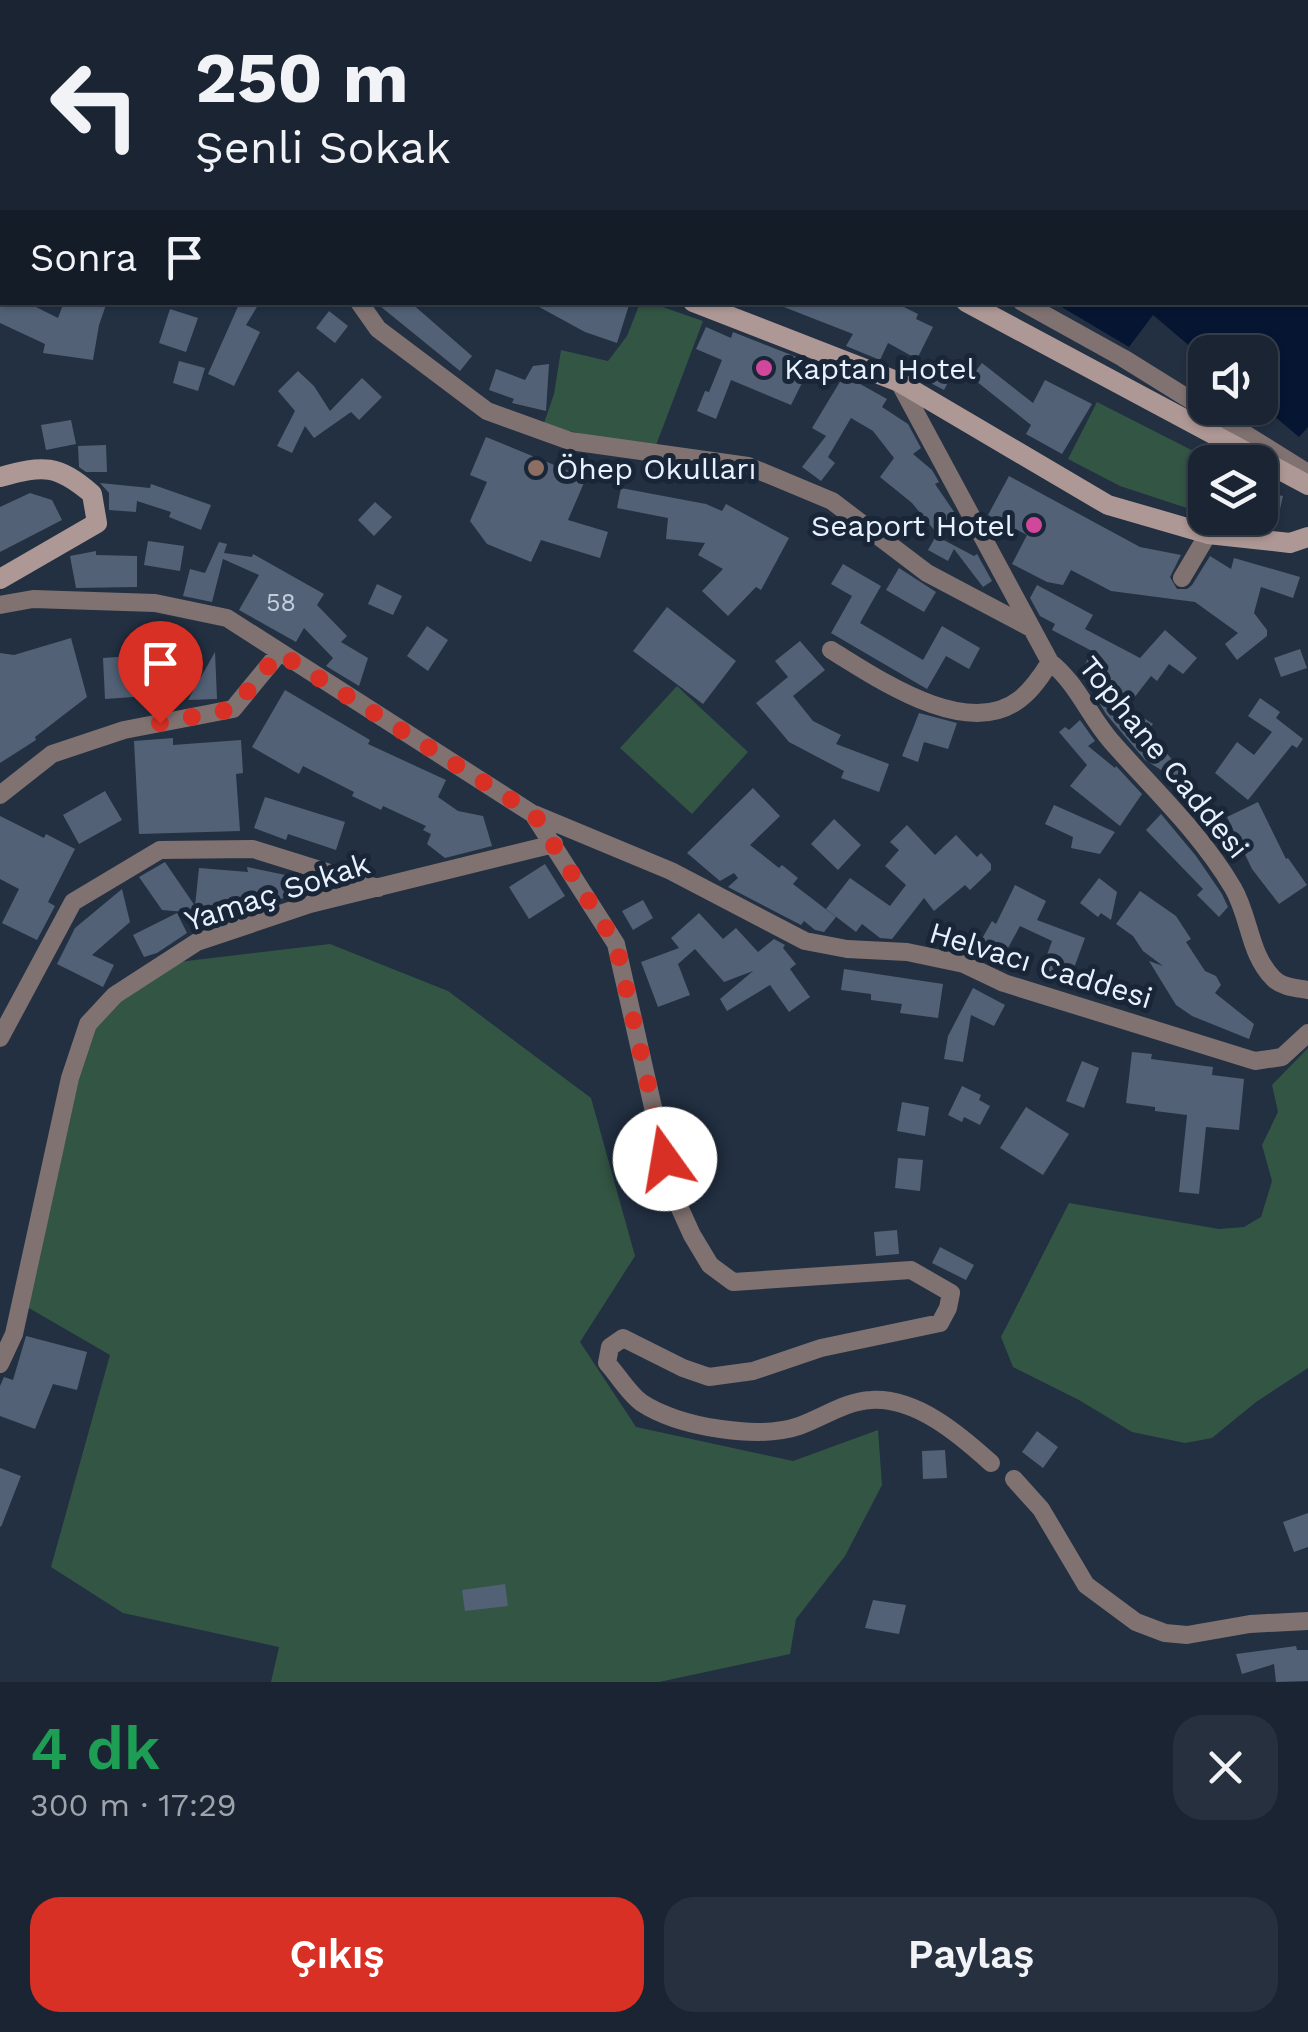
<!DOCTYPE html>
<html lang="tr">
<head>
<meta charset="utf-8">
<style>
  body { margin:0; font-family:"Work Sans",sans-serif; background:#27303e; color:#f1f3f6; height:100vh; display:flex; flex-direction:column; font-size:38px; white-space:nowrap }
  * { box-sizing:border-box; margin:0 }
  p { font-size:32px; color:#9fa4ac }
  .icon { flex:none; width:55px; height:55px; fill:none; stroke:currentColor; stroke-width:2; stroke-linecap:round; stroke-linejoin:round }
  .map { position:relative; height:1682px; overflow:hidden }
  .details { display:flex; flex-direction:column; background:#1a2432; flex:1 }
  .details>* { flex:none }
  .banner { position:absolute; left:0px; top:0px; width:1310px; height:305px; box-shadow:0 2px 8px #0004,0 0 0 2px #38414d; background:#1a2432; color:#f1f3f6; overflow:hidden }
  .tools { position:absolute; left:1188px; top:335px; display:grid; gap:20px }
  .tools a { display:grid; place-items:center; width:90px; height:90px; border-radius:20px; background:#1a2432; box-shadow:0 2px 8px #0004,0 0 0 2px #38414d; font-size:50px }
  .pin { position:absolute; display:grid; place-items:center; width:85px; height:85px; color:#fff; margin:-102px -42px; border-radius:50% 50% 50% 0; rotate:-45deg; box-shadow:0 0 10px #0007 }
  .pin .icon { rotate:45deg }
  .me { position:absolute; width:110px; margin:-55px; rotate:347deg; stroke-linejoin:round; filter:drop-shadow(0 0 8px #0008) }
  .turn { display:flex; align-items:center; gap:35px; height:210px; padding:0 30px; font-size:45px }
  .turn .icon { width:130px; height:130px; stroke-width:2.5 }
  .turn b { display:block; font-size:70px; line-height:85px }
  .then { display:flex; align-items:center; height:95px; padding:0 30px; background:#0003; gap:20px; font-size:38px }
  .round { display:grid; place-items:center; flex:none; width:105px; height:105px; border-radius:30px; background:#27303e }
  .head { display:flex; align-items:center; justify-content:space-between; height:170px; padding:0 30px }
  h1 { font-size:60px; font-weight:600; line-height:75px; color:#1e9e55 }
  .button { display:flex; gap:20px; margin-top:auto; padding:20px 30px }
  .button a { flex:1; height:115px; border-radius:30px; background:#d93025; color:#fff; font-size:40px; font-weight:600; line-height:115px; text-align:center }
  .button a+a { background:#27303e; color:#f1f3f6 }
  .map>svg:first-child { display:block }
  .green { fill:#354 }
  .water { fill:#061532 }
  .building { fill:#526176 }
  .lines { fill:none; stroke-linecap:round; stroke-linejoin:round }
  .street { stroke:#807271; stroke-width:18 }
  .secondary { stroke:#ae9895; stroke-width:20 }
  .route { stroke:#d93025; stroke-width:18; stroke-dasharray:0 32.4 }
  .hotel-dot { fill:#d1479c; stroke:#192638; stroke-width:4 }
  .education-dot { fill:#8d6e63; stroke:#192638; stroke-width:4 }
  .labels { text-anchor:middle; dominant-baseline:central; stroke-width:10; stroke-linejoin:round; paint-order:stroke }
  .number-label { font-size:25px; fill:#c2cddc }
  .poi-label { font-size:30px; fill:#e8f1fe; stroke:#192638; text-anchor:start }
  .street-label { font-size:30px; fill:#e8f1fe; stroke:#192638 }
</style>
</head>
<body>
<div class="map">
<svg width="1308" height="1682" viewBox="0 0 1308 1682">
  <rect width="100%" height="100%" fill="#223042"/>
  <path class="green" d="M640,303h11l52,18 -48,127 -112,-22 11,-32 7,-44 47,11 19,-25z
    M1097,402l118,60h-10v52l-85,-28 -52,-27z
    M677,686l71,66 -56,62 -72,-66z
    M330,944l118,47 143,107 44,158 -55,86 56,85 157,34 85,-31 4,55 -37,71 -49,63 -6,35 -131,28h-388l8,-35 -156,-34 -72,-46 59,-212 -88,-51 71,-282 77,-59z
    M1308,1048v320l-52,34 -44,36 -27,5 -53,-11 -53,-32 -66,-33 -12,-30 68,-134 150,26 25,-2 17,-10 11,-36 -10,-36 16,-33 -6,-27z"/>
  <path class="water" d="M626,0h610l1,2h-609z
    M1308,172v255l-9,10 -39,-33v-52h-55v7l-52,-44 -24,32 -74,-44 253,-1z"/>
  <path class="building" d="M0,302h26l32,16 6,-16h43l-8,23 -6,35 -50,-7 2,-9 -45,-21z
    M240,302h20l-14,23 14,7 -26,54 -26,-12z
    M375,302h35l62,54 -12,15z
    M530,302h100l-13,41 -32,-11z
    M771,302h123l24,12 -2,5 17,8 -16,32 -29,-16 -8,17 -34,-14 7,-12z
    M170,309l28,9 -12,34 -27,-9z
    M329,311l19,15 -13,17 -19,-15z
    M706,327l25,11 2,-6 79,31 -21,42 -60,-25 -15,39 -19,-8 8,-20 4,1 13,-32 -26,-11z
    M933,360l21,11 -10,19 -21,-11z
    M179,361l26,7 -7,23 -25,-8z
    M982,363l51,40 12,-23 47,24 -30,50 -36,-20 5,-9 -60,-48z
    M549,364l-3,47 -34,-8 2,-4 -25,-9 7,-21 29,11 8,-14z
    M298,371l16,15 16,25 32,-33 20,19 -23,23 -8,-8 -37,26 -9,-12 -13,27 -15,-7 18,-35 -17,-20z
    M844,375l43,24 -5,8 26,17 13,24 -8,6 19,16 7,12 -4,2 24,35 -20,17 -27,-33 -32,-26 14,-19 -21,-27 -22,-13 -23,39 7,6 -14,18 -19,-14 24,-31 -14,-8z
    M71,420l5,24 -30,6 -5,-25z
    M486,437l100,41 -18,42 40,12 -8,26 -59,-18 -10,22 -44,-18 -17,-23 17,-39 -17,-7z
    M106,445l1,27h-21l-7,-5 -1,-21z
    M1009,476l131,71 41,8 -11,22 7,12h10l5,-4 18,-29 21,13 3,-11 66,19 -7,21 -32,-11 -7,26 13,17v6l-30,24 -12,-16 13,-11 -43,-31 -84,-11 -40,-21 -8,15 -16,-3 -35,-18 15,-29 -39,-20z
    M100,483l50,5 1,-4 60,21 -10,25 -32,-13 2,-5 -34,-11 -1,11 -27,-2v-17z
    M621,488l85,16 16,7 4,-7 63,34 -28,52 -5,-3 -28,29 -26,-25 21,-22 -25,-14 7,-12 -39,-4 2,-21 -51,-10z
    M1260,491l23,5 -7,31 -16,-4z
    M30,493l22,7 10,20 -62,32v-45z
    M375,502l17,15 -18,19 -16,-16z
    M936,536l38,20 3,-2 15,27 -9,6 -29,-38 -6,12 -20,-11z
    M148,541l36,5 -4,25 -36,-6z
    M219,542l8,2 -3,9 28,4 1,-3 71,40 -7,11 30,31 -6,6 27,16 -9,28 -33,-20 7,-8 -29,-30 -8,14 -57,-32 20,-35 -36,-16 -11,43 -29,-6 7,-27 15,4z
    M96,551v4l41,1v31l-61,1 -6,-32z
    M843,564l38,22 -21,37 63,37 19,-34 38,22 -11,21 -23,-13 -19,33 -96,-56 21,-37 -21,-12z
    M899,568l37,24 -12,20 -38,-22z
    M377,584l25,12 -9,19 -25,-11z
    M1037,585l56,30 -8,14 55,29 25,-28 32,28 -14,16 -14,-10 -12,17 -6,-5 -24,31 26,17 -5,6v6l11,8 50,60 -14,12 -22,-26 9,-7 -37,-23 -39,-46 -9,-15 11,-13 -27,-14 11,-21 -40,-21 3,-6 -15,-8 -10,-18z
    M667,607l69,54 -33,43 -70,-53z
    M427,626l21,14 -20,31 -21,-15z
    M71,638l16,59 -52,40 1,3 -36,23v-110l14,2z
    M800,641l25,29 -32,26 20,25 28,14 -5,9 53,20 -10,28 -38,-14 3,-7 -55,-29 -33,-39 32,-26 -13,-16z
    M1300,649l7,19 -26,9 -7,-19z
    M215,652l2,47 -29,1z
    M145,655l2,41 -42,3 -2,-41z
    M285,690l85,50 -2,4 78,36 -8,17 20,14 25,5 9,30 -47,12 -18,-14 4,-10 -8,-4 3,-4 -43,-20 -2,4 -29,-14 2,-4 -51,-26 -4,8 -47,-27z
    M1260,698l20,14 -4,6 27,21 -6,9 -5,-3 -44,55 -33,-27 22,-31 17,13 18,-23 -24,-16z
    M919,713l38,10 -9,26 -24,-7 -6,20 -16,-6z
    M1080,720l15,21 -7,5 27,22 1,-2 26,28 -22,32 -50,-40 17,-21 -28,-33 6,-5 4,3z
    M173,738v7l68,-5 2,33 -7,1 4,57 -101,3 -5,-93z
    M753,788l27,28 -30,29 29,23 3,-3 16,13 -5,6 43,33 -12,15 -9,-2 -11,-9 -3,4 -73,-38 10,-9 -4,-5 -14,8 -33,-28z
    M105,791l17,29 -43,24 -16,-29z
    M265,797l80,25 -9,28 -48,-16 -2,6 -32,-12z
    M1258,802l28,57 2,-1 19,27 -28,19 -27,-35 -25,-52z
    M1054,805l61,27 -15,22 -29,-6 2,-11 -28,-13z
    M1161,814l35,42 26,38 6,13 -9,10 -22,-22 6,-6 -57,-59z
    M0,816l44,22 2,-4 29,15 -27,53 7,4 -18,34 -35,-17 17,-34 -19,-10z
    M834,819l27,26 -23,25 -27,-26z
    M907,825l28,30 21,-20 21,22 4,-4 10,11v6l-21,20 -5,-5 -31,26 -10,-13 -32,41 -12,-1 -18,-14 -6,8 -30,-23 24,-31 40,28 16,-21 -21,-19 14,-16 -9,-8z
    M165,862l30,44 4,-38 49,4 -1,-5 53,11v16l-68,17 -1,5 -69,-6 -23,-33z
    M545,864l20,32 -36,23 -20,-32z
    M1099,878l18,14 -6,28 -10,-7 -3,4 -18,-14z
    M1015,885l31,16 -9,19 48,18 -18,49 -28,-10 13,-36 -32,-15 -17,31 -24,-13 13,-23 4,3z
    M122,889l8,33 -38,33 22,10 -11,22 -46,-23 18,-36z
    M1140,891l36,25 15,23 -5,3 19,29 11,5 5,9 -6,8 39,31 -5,15 -57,-23 -16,-11 -27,-44 14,5 -20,-15 -10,-15 -17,-12z
    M643,900l10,18 -20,12 -11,-19z
    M177,913l10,20 -30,20 -13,4 -11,-22z
    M699,913l24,26 13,-11 22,24 16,-13 11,6 -2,3 13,16 -6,5 20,28 -21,15 -19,-27 -43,26 -7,-12 33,-28 -29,11 -29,-33 -17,15 12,31 -32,12 -17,-45 38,-14 -8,-10z
    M844,969l99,15 -5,34 -38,-5 2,-9 -31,-4v-6l-30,-4z
    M973,988l32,17 -11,21 -23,-11 -8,47 -19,-3 4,-23z
    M1132,1052l20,2 -1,5 62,8 -1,8 32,4 -5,51 -33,-3 -7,67 -20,-2 8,-77 -32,-4v-4l-29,-4z
    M1082,1061l17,7 -15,40 -18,-7z
    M962,1086l19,9 -2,5 11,6 -10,19 -16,-8 -2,5 -14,-7z
    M902,1102l27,5 -4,29 -28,-5z
    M1026,1107l43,27 -26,41 -43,-27z
    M898,1158l25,2 -3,31 -25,-3z
    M897,1230l2,24 -23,2 -2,-24z
    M940,1247l34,18 -8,15 -34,-17z
    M26,1336l61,16 -10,38 -24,-6 -18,45 -35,-13v-30l4,-9 9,3z
    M1037,1431l21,16 -15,21 -21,-16z
    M945,1450l2,28 -24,1 -1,-28z
    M0,1468l21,8 -20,51 -1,-1z
    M1308,1513v34l-14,5 -11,-30z
    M505,1584l3,22 -43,5 -3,-21z
    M873,1600l33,5 -7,29 -34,-6z
    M1296,1646l1,4h11v31l-32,1 -2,-18 -32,10 -6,-20z"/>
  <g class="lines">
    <path class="street" d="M174,0l4,2
      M240,0v2
      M392,0h14
      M451,0l1,2
      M507,0l1,2
      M594,0l2,2
      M1267,0v2
      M38,2l5,-2
      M0,8h2
      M1308,137v1
      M0,154h2
      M359,302l19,27 109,82 83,30 178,25 84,35 95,72 104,55
      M1022,302l101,56 185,115
      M899,382l151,280c27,21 39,54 61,79 42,48 89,91 122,147 17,29 16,66 40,90 8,9 23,10 35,12
      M1182,578l26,-44
      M0,605l33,-6 122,4 72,15 306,196 83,130 56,247 20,44 18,30 23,17 178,-12 40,23 -3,15 -8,15 -119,25 -68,23 -44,6 -26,-9 -60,-30 -13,9 -3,16c11,12 22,31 35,40 36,24 117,37 157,23 23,-8 47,-25 72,-26 45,-3 89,35 120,63
      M831,650c46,28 136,91 189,49 13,-10 22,-24 30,-37
      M0,795l52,-41 72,-24 109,-21 46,-56
      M534,814l137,57 134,70 42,8 60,3 57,12 40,19 251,78 27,-4 26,-24
      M0,1038l73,-136 87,-52 93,-1 125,39
      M0,1364l14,-30 56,-256 18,-54 27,-29 82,-53 113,-38 244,-60
      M1014,1479l27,30 45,76 50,37 29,11 22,2 63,-11 58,-3"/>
    <path class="secondary" d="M483,0l2,2
      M0,29l2,1
      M0,252l2,-4
      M693,302l206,80 209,123 100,29 82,9 18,-6
      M966,302l342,183
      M0,477c44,-12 57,-13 92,17l5,29 -97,56"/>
  </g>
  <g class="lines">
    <path class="route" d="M160,723l73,-14 46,-56 255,161 82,130 49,215"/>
  </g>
  <g class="hotel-dot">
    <circle cx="764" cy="368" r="10"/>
    <circle cx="1034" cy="525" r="10"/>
  </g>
  <circle class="education-dot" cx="536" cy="468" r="10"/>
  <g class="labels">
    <g class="number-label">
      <text x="281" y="602">58</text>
    </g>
    <g class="poi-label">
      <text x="784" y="368">Kaptan Hotel</text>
      <text x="556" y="468">Öhep Okulları</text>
      <text x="1014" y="525" text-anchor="end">Seaport Hotel</text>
    </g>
    <g class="street-label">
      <text transform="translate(1164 757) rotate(51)">Tophane Caddesi</text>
      <text transform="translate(277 892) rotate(-18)">Yamaç Sokak</text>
      <text transform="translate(1041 965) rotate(17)">Helvacı Caddesi</text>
    </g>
  </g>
</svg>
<div class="tools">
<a><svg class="icon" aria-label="sound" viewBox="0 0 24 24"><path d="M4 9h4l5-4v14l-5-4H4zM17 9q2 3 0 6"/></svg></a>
<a><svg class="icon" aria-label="layers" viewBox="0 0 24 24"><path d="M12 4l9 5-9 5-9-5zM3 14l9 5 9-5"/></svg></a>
</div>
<div class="pin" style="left:160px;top:723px;background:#d93025"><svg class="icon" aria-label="arrive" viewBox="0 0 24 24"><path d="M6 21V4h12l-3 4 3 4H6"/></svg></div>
<svg class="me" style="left:665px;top:1159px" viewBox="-20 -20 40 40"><circle r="19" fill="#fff"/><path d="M0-13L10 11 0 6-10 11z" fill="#d93025"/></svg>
<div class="banner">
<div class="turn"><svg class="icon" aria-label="left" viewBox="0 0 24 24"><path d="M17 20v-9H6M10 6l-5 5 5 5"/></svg><div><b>250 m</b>Şenli Sokak</div></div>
<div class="then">Sonra<svg class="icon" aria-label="arrive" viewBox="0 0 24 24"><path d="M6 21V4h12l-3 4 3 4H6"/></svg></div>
</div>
</div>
<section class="details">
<div class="head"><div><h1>4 dk</h1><p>300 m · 17:29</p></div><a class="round"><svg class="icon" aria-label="close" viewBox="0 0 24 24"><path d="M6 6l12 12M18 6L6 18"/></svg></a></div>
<div class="button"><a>Çıkış</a><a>Paylaş</a></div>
</section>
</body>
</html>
